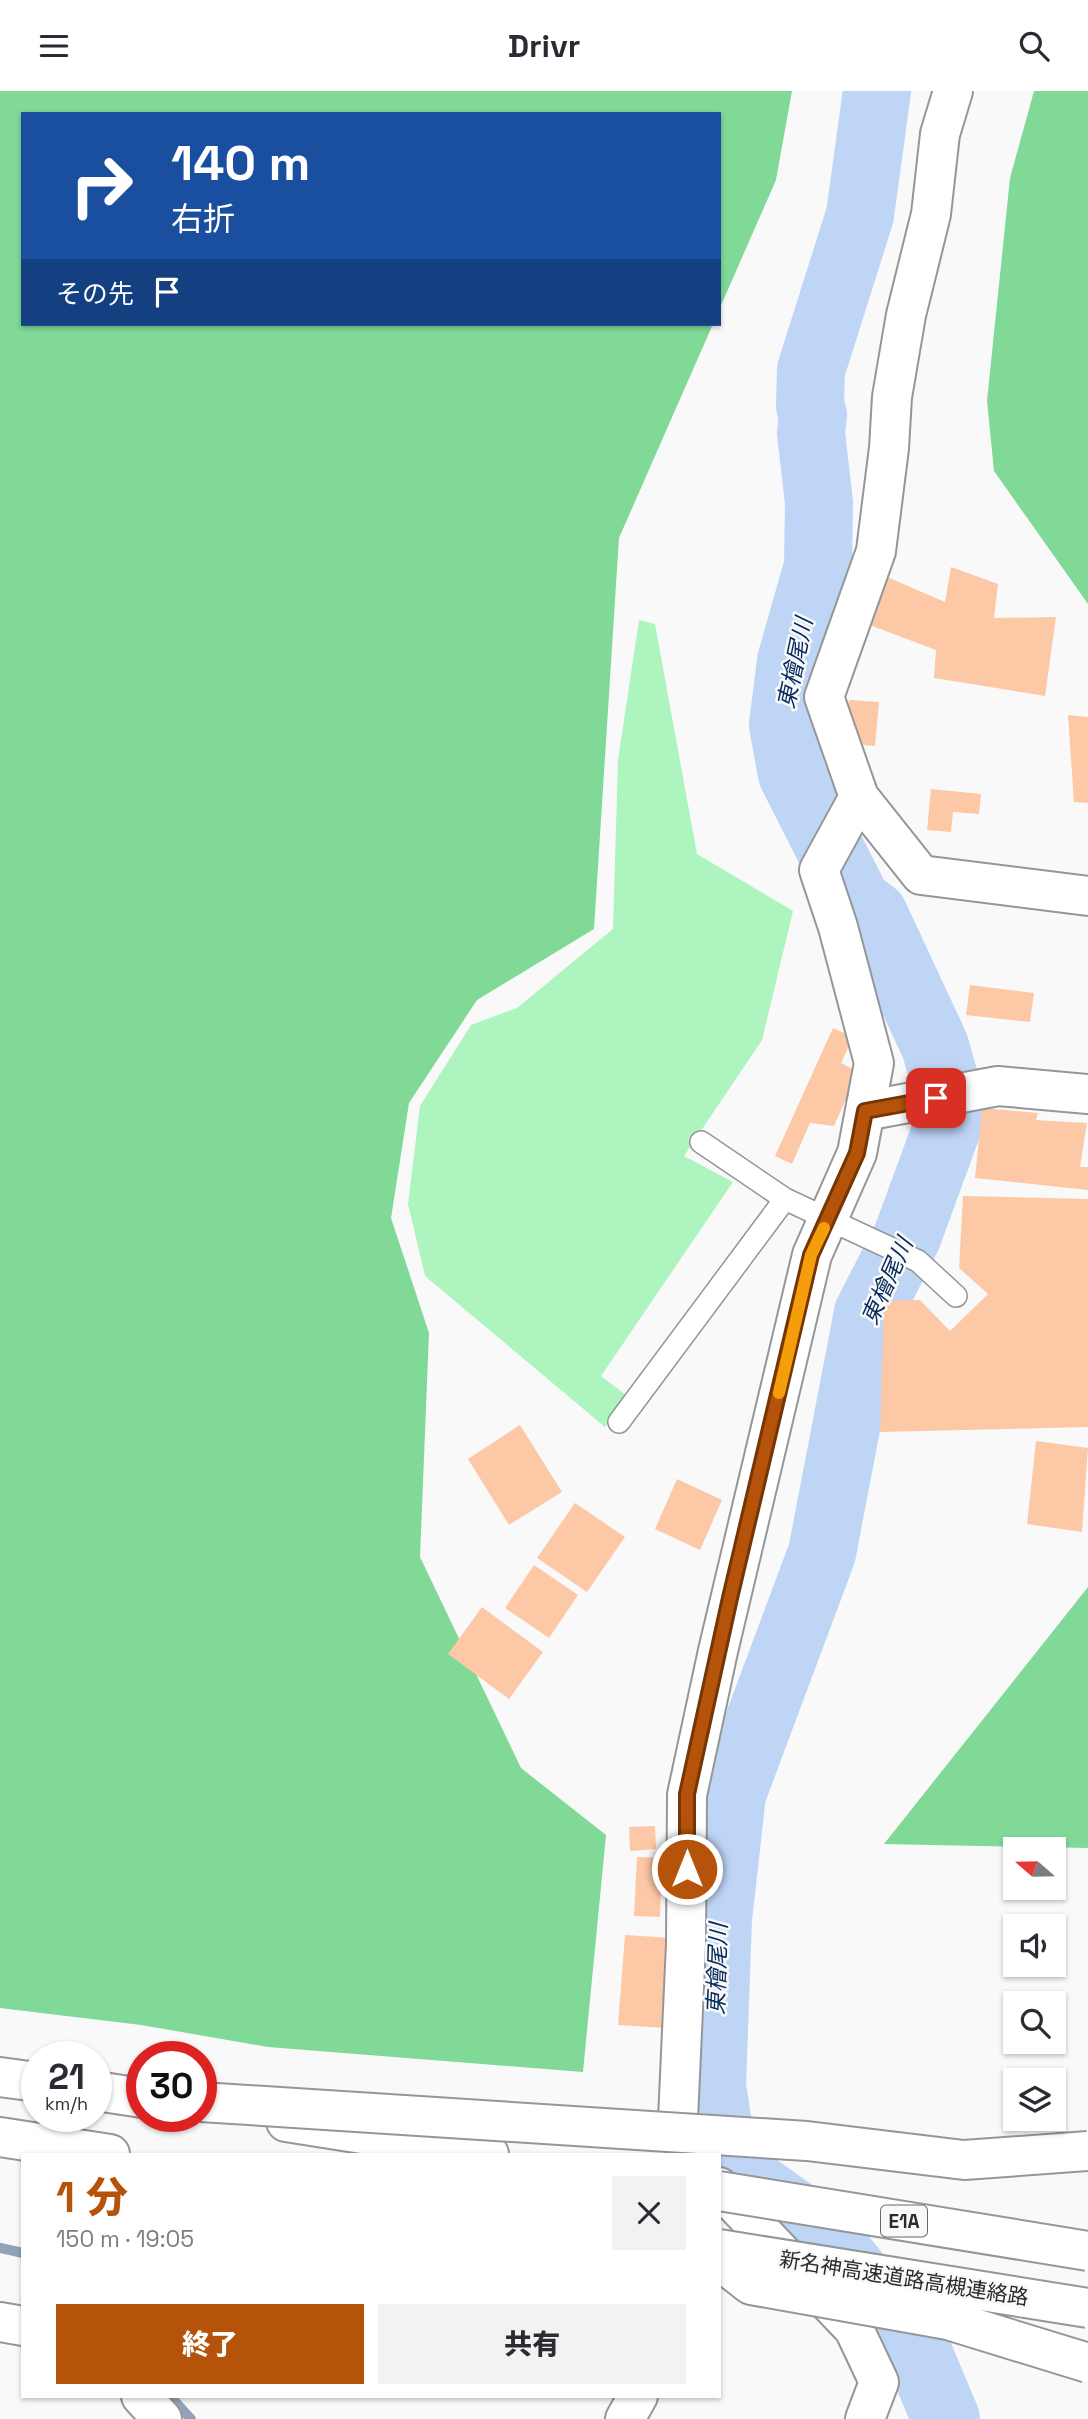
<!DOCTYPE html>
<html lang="ja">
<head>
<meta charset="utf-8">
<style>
  body { margin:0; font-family:"Space Grotesk","Noto Sans JP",sans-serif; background:#f2f2f3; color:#2b2b33; height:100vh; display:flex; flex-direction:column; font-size:26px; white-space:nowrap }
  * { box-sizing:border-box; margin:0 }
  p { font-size:23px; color:#7c7c81 }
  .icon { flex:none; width:38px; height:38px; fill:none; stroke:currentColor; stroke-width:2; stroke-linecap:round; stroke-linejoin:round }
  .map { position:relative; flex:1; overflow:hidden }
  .drawer { position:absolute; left:21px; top:2062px; width:700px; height:245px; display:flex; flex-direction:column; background:#fff; border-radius:0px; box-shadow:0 2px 5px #0004 }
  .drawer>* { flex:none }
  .hud { position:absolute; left:21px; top:21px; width:700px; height:214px; border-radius:0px; box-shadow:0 2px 5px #0004; background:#1a4fa0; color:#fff; overflow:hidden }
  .needle { width:46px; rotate:290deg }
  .buttons { position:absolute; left:1003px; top:1746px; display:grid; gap:14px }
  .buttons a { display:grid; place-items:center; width:63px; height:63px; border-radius:0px; background:#fff; box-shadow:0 2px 5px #0004; font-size:35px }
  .speed { position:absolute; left:21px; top:1950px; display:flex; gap:14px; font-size:35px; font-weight:700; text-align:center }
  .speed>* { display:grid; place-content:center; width:91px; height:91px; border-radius:50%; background:#fff; box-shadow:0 2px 5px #0004; line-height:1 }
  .speed small { font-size:18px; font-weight:400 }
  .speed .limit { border:10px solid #d22; background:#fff; color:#111 }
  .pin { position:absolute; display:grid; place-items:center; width:60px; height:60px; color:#fff; margin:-30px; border-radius:14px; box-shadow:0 4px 10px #0006 }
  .me { position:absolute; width:77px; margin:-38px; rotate:0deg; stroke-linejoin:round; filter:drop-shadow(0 0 5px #0008) }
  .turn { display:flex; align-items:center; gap:24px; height:147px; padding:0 35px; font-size:32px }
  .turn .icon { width:91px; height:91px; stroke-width:2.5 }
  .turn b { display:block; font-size:49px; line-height:60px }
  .then { display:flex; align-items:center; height:66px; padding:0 35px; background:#0003; gap:14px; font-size:26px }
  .round { display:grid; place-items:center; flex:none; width:74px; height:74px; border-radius:0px; background:#f2f2f3 }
  .headline { display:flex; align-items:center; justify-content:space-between; height:119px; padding:0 35px }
  h1 { font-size:42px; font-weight:800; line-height:52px; color:#b45309 }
  .button { display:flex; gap:14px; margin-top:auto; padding:14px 35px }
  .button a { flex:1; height:80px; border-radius:0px; background:#b45309; color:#fff; font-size:28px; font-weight:800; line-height:80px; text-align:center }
  .button a+a { background:#f2f2f3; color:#2b2b33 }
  header { display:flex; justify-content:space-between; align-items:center; height:91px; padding:0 35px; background:#fff; font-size:32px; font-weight:800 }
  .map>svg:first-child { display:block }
  .green { fill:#adf4be }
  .forest { fill:#80d997 }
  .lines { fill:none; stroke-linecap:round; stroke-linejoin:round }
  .stream { stroke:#92a2b8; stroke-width:10 }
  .river { stroke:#bed5f5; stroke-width:68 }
  .building { fill:#fdc8a6 }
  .service-casing { stroke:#959697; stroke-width:24 }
  .minor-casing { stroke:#959697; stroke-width:42 }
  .motorway-casing { stroke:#959697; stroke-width:42 }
  .service { stroke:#fff; stroke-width:21 }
  .minor { stroke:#fff; stroke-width:38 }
  .motorway { stroke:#fff; stroke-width:38 }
  .motorway-bridge-casing { stroke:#959697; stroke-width:42; stroke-linecap:butt }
  .motorway-bridge { stroke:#fff; stroke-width:38 }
  .route-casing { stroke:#753606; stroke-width:18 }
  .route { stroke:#b45309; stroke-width:12 }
  .slow { stroke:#f59e0b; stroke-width:12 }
  .labels { text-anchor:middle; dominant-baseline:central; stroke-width:5; stroke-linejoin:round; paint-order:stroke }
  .shield { fill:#f9f9fa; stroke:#696969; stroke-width:2 }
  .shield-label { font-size:19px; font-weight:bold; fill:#2b2b2b }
  .street-label { font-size:21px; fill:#2b2b2b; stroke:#f9f9fa }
  .water-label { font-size:23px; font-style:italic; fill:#062c5b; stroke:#f9f9fa }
</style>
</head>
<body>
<header><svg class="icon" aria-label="menu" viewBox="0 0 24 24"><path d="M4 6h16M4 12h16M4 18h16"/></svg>Drivr<svg class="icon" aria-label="search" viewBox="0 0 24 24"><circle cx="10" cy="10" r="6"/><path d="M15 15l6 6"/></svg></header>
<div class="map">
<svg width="1088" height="2328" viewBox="0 0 1088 2328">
  <rect width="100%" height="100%" fill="#f9f9fa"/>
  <path class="green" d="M639,529l16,4 42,230 96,57 -31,129 -78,116 49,26 -132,194 25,19 -21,32 -180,-151 -17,-72 12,-98 51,-81 46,-17 96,-79 5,-169z"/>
  <path class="forest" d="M0,0h792l-16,89 -57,130v-196h-696v210h690l-94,214 -25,391 -117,71 -68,103 -18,115 38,115 -9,224 101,211 85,67 -23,237 -315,-25 -127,-22 -141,-17z
    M1034,0h54v513l-94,-133 -7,-70 23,-223z
    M1088,1496v261l-204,-4z"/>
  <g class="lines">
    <path class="stream" d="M0,2157l23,5
      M170,2305l21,23"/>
    <path class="river" d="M877,0l-17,124 -49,155 -1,36 3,9 -2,18 8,70 -1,63 -27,95 -8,64 9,49 65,128 17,13 61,131 15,53 -2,26 -41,112 -39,76 -46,240 -90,241 -14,125 -6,167 12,78 100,71 93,115 29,69"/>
  </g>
  <path class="building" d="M951,476l47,17 -4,34 62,-1 -11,79 -111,-18 2,-28 -77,-29 28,-44 58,25z
    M849,609l30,2 -4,44 -30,-3z
    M1068,624l20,2v86l-14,-1z
    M931,698l50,5 -2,20 -26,-2 -2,20 -24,-2z
    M970,894l64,8 -4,29 -64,-7z
    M833,937l20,9 -12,26 17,9 -24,54 -24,-3 -18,41 -17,-8z
    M982,1017l56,5 -2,7 51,3 -7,44h8v23l-113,-12z
    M963,1105l125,3v228l-208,5 4,-131 36,-1 30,31 38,-37 -29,-26z
    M520,1334l42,67 -53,33 -41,-66z
    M1036,1350l52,7 -6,84 -55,-8z
    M677,1388l45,21 -22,50 -45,-21z
    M575,1412l50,34 -38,55 -50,-34z
    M534,1474l44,30 -29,43 -44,-30z
    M482,1516l61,45 -34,47 -61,-45z
    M655,1735l1,23 -26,2 -1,-24z
    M637,1766l25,1 -2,59 -26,-1z
    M625,1844l47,3 -7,90 -47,-3z"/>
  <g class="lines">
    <g class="service-casing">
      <path id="service" d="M785,1108l133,62 38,35
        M619,1331l166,-223 -84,-57"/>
    </g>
    <g class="minor-casing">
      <path id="minor" d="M953,0l-13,43 -9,80 -25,101 -14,82 -3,51 -13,103 -52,146 35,100 62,78 167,21
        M865,1020l133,-25 90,8
        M693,2063l-15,-35 8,-175 1,-149 31,-144 94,-396 45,-102 17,-90 -36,-136 -19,-57 40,-73
        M719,2096l135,142 25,53 -14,37
        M0,2231l23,4
        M141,2305l21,23
        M625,2328l13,-23"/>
    </g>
    <g class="motorway-casing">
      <path id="motorway" d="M0,1986l37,5
        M96,2000l46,7
        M286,2031l203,32
        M0,2046l110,17"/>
    </g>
    <use href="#service" class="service"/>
    <use href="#minor" class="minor"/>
    <use href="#motorway" class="motorway"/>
    <g class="motorway-bridge-casing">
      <path id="motorway-bridge" d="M201,2011l606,39 157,19 124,-9
        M719,2100l369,60
        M719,2158l369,59
        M719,2169l32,25 197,35 140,43"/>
    </g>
    <use href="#motorway-bridge" class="motorway-bridge"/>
  </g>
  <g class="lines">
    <g class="route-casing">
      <path id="route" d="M687,1778v-75l43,-196 81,-343 46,-102 8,-42 71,-13"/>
    </g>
    <use href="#route" class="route"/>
    <path class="slow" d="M779,1302l32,-138 13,-27"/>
  </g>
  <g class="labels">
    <rect class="shield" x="881" y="2114.5" width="46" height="31" rx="5"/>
    <g class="shield-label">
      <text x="904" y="2130">E1A</text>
    </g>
    <g class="street-label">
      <text transform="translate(904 2187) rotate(9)">新名神高速道路高槻連絡路</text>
    </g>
    <g class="water-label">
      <text transform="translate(795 572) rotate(-78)">東檜尾川</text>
      <text transform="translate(887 1190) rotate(-66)">東檜尾川</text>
      <text transform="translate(717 1878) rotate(-88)">東檜尾川</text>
    </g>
  </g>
</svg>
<div class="buttons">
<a><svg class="needle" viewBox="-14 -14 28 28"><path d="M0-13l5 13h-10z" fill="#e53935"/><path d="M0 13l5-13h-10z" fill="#7c7c81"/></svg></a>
<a><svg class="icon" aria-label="sound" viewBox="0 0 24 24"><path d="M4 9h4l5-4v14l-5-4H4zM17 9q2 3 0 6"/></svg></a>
<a><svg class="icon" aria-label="search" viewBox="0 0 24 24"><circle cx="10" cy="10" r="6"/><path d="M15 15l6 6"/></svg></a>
<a><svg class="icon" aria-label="layers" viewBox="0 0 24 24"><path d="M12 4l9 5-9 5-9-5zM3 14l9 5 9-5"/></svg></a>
</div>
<div class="speed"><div>21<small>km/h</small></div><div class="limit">30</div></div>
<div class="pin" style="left:936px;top:1007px;background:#d93025"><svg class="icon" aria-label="arrive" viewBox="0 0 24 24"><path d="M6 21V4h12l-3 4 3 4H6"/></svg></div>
<svg class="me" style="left:687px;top:1778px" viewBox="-20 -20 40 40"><circle r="17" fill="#b45309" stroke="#fff" stroke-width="3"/><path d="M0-11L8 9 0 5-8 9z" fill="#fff"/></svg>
<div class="hud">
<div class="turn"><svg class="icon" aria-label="right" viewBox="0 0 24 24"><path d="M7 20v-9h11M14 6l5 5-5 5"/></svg><div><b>140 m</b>右折</div></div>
<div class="then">その先<svg class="icon" aria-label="arrive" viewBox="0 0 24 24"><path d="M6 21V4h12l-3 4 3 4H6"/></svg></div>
</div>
<section class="drawer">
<div class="headline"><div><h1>1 分</h1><p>150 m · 19:05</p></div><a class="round"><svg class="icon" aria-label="close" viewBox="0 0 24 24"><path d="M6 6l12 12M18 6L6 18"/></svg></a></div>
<div class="button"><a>終了</a><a>共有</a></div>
</section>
</div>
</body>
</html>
